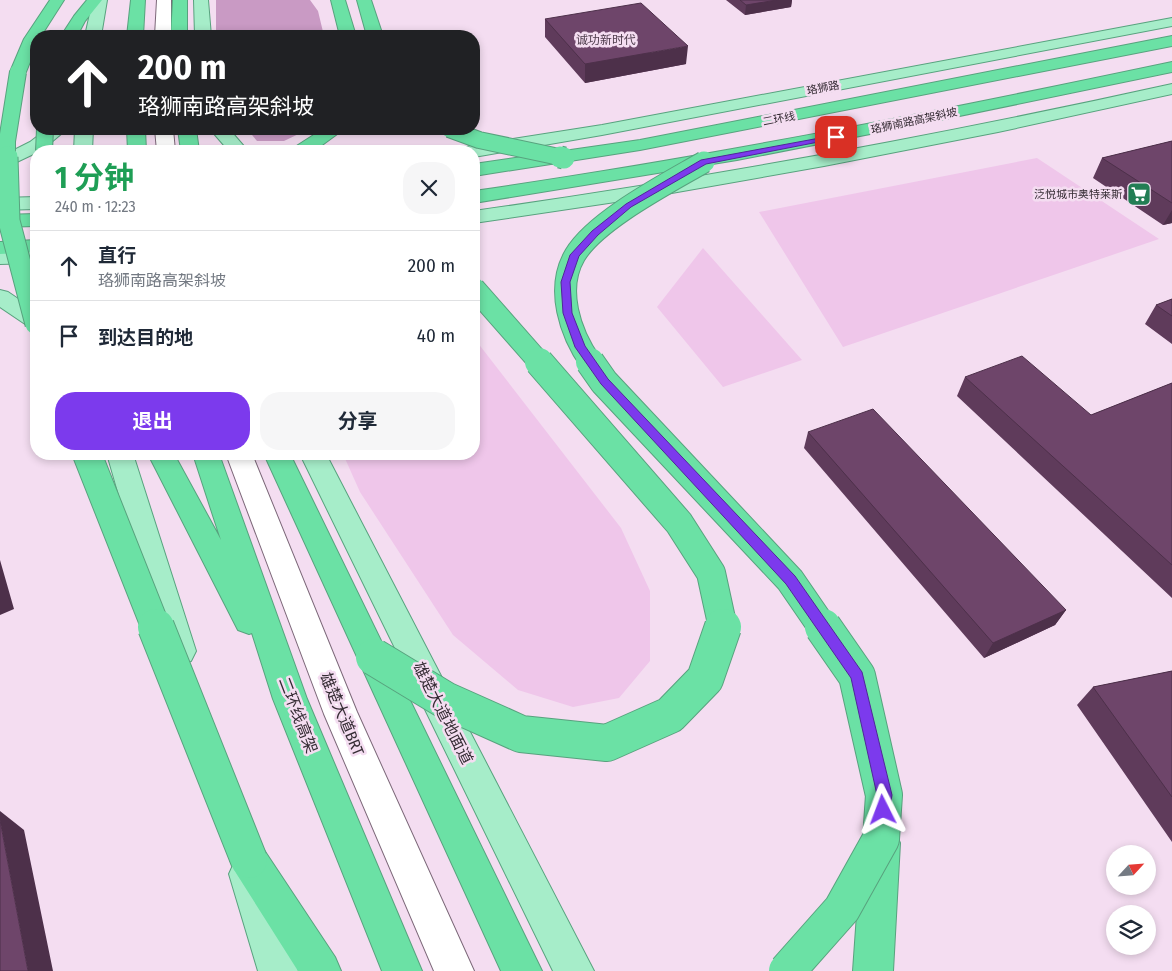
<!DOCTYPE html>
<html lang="zh">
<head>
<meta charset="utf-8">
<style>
  body { margin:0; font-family:"Fira Sans Condensed","Noto Sans SC",sans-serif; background:#f6f6f7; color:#1f2937; height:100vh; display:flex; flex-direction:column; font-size:19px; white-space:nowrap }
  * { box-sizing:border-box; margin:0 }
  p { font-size:16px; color:#747a83 }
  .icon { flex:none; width:28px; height:28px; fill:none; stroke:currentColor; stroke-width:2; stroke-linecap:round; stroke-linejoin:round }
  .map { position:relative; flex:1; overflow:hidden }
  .drawer { position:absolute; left:30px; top:145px; width:450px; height:315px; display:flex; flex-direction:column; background:#fff; border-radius:20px; box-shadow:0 2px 8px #0003 }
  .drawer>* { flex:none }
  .hud { position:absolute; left:30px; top:30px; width:450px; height:105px; border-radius:20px; box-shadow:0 2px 8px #0003; background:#202124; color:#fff; overflow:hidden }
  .needle { width:32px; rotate:64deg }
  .fabs { position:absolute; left:1106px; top:845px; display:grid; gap:10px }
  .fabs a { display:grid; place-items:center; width:50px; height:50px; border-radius:50%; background:#fff; box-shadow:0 2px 8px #0003; font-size:25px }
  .pin { position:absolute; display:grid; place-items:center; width:42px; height:42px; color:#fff; margin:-21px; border-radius:10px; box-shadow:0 2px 8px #0006 }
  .me { position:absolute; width:55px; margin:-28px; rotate:357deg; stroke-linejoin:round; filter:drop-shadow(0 0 4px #0008) }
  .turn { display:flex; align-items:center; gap:18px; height:105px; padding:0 25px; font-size:22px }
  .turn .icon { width:65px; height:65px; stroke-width:2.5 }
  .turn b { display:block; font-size:35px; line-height:42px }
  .round { display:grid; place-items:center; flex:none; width:52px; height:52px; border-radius:20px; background:#f6f6f7 }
  .summary { display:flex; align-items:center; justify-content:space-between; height:85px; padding:0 25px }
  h1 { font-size:30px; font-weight:700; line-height:38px; color:#1e9e55 }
  .action { display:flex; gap:10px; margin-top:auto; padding:10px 25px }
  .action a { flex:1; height:58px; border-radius:20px; background:#7c3aed; color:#fff; font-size:20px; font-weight:700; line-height:58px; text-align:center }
  .action a+a { background:#f6f6f7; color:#1f2937 }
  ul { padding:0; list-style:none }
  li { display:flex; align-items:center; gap:15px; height:70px; padding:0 25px; border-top:1px solid #e0e1e3 }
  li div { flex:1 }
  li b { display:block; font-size:19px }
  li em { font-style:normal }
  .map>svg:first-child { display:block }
  .green { fill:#efc6ea }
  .forest { fill:#c99ac4 }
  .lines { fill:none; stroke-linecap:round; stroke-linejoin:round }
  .minor-casing { stroke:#7c6879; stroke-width:2 }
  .major-casing { stroke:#58a27e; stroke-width:2 }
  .highway-casing { stroke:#58a27e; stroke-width:2 }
  .minor { fill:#fff; fill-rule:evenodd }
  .major { fill:#a6edc9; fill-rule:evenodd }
  .highway { fill:#6be1a5; fill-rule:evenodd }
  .highway-bridge-far3-casing { stroke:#58a27e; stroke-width:18; stroke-linecap:butt }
  .highway-bridge-far2-casing { stroke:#58a27e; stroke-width:23; stroke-linecap:butt }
  .highway-bridge-far1-casing { stroke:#58a27e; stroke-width:30; stroke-linecap:butt }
  .highway-bridge-casing { stroke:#58a27e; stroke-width:38; stroke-linecap:butt }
  .highway-bridge-far3 { stroke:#6be1a5; stroke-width:16 }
  .highway-bridge-far2 { stroke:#6be1a5; stroke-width:21 }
  .highway-bridge-far1 { stroke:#6be1a5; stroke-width:28 }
  .highway-bridge { stroke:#6be1a5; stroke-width:36 }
  .wall { fill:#5f3b5b }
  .shaded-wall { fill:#4d304a }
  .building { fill:#6e456a; stroke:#4d304a }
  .route { fill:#7c3aed; stroke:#51269a }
  .labels { text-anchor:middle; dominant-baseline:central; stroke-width:5; stroke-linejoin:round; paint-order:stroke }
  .far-street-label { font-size:11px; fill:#362d35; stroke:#f4ddf1 }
  .far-poi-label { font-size:11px; fill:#362d35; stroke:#f4ddf1; text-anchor:end }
  .far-neighbourhood-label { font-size:12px; fill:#4d3b4b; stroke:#f4ddf1 }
  .near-street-label { font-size:16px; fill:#362d35; stroke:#f4ddf1 }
</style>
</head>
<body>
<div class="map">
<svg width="1172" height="971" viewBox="0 0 1172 971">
  <rect width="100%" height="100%" fill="#f4ddf1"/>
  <path class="green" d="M1037,158l122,81 -316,108 -84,-135z
    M703,248l99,112 -79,27 -66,-80z
    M474,338l147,190 29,63v70l-31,37 -46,9 -55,-17 -65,-55 -93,-143 -17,-38h131z"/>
  <path class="forest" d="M216,0h94l8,11 6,25h-108z
    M247,129h62l-25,12h-27z"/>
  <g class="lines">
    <g class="minor-casing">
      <path id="minor" d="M157,0h14v36h-16z
        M155,129h18l2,22h-18z
        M226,454h26l105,258 117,259h-40l-110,-257z"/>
    </g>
    <g class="major-casing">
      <path id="major" d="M93,0h14l-6,36h-16z
        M194,0h14l3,36h-16z
        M1172,18v8l-570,109 -128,22v-6h-9l2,-4 7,-2 128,-20z
        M1172,84v10l-174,38 -174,34 -175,31 -175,26v-12c234,-33 467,-76 698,-127z
        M47,129h20l-25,21 -42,20v-13l30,-15z
        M75,129h18l-1,22h-18z
        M210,129h19l19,22h-19z
        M36,197v12l-36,1v-12z
        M36,251v12l-36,1v-12z
        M0,290l8,2 28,19v17l-8,-2 -28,-19z
        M107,454h26l63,197 -5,10 -11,4 -11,-4 -5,-10z
        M300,454h26l268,517h-41z
        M248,855l13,6 37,110h-40l-29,-97 6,-13z"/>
    </g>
    <g class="highway-casing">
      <path id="highway" d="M50,0h14l-23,36h-5v11l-10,25 -2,3h-12l-2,-3 14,-33z
        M87,0h15l-17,21 -8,15h-16l13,-20z
        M131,0h14l-2,36h-16z
        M173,0h14v36h-16z
        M331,0h14l11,36h-16z
        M357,0h14l12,36h-16z
        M1172,36v10l-532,104 -166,26v-12l166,-24z
        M1172,62v10l-261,54 -174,34 -263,43v-12c234,-34 466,-80 698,-129z
        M127,129h18l1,22h-18z
        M178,129h18l3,22h-18z
        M323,129h21l-30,22h-21l2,-4z
        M36,214v12l-36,1v-12z
        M36,240v12l-36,2v-12z
        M148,454h26l47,86 -28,-86h26l88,245 115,272h-40l-109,-272 -21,-66 -3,1 -11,-4z
        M264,454h26l252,517h-41z
        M881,824l13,6 6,13 -7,128h-40l9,-128 6,-13z
        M249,841l13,6 73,110 6,14h-43l-62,-98 -6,-13 6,-13z"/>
    </g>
    <use href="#minor" class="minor"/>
    <use href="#major" class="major"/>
    <use href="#highway" class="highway"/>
    <g class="highway-bridge-far3-casing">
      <path id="highway-bridge-far3" d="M449,129l30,11 85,18
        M44,151l1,-22
        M7,158v-17l11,-69"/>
    </g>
    <g class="highway-bridge-far2-casing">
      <path id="highway-bridge-far2" d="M7,157l2,64 27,103
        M560,157l4,1
        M474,288l66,75
        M591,363c-21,-30 -36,-74 -16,-108 21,-35 93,-72 129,-93"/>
    </g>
    <g class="highway-bridge-far1-casing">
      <path id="highway-bridge-far1" d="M539,362l140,161 32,50 12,55
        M590,362l14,20 186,198 33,48
        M87,454l69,174"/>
    </g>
    <g class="highway-bridge-casing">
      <path id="highway-bridge" d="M156,627l93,233
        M374,657l71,43 76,34 86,9 63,-28 35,-36 18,-52
        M787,971l55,-62 39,-70 3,-44 -27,-119 -34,-49"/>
    </g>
    <use href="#highway-bridge-far3" class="highway-bridge-far3"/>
    <use href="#highway-bridge-far2" class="highway-bridge-far2"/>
    <use href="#highway-bridge-far1" class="highway-bridge-far1"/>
    <use href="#highway-bridge" class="highway-bridge"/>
  </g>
  <path class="wall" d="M726,0h66l-1,7 -46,8z
    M545,19l141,45 -101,19 -40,-46z
    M1172,141v82l-9,2 -70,-47 9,-20z
    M1172,299v45l-27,-20 11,-19z
    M965,377l126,38 81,-32v215l-215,-202z
    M808,432l258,178 -11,15 -71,33 -180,-210z
    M1172,671v171l-95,-137 16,-18z"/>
  <path class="shaded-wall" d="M777,0h15l-1,7 -46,8 1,-10z
    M688,46l-2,18 -101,19v-19z
    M1172,210v13l-9,2z
    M0,560l14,49 -14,6z
    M1066,610l-11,15 -71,33 9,-15z
    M0,811l24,19 29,141h-25l-28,-151z"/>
  <path class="building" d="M740,0h37l-31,5z
    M641,3l47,43 -103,18 -40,-45z
    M1172,141v62l-70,-45z
    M1172,299v17l-16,-11z
    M1022,356l69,59 81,-32v182l-207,-188z
    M873,409l193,201 -73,33 -185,-211z
    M1172,671v126l-79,-110z
    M0,820l28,151h-28z"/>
  <path class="route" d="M836,135l4,2 -1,1 -133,26 -75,43 -33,28 -19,21 -9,26 2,31 13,33 23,33 187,197 67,96 30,123 -3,20 -6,2 -5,-2 -2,-5 1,-15 -26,-117 -65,-94 -185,-200 -26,-37 -12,-34 -2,-31 9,-27 22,-24 34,-27 75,-44z"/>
  <defs>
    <g id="supermarket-square" transform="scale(1.25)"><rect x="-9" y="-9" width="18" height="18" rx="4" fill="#227e54" stroke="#f4ddf1"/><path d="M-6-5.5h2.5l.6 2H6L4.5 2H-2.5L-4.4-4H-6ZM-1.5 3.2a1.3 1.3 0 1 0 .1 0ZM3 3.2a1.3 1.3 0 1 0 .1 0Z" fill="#fff"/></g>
  </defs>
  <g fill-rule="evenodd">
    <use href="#supermarket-square" x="1139" y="194"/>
  </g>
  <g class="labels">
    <g class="far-street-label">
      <text transform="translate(823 88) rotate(-11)">珞狮路</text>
      <text transform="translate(779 119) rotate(-11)">二环线</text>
      <text transform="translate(914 121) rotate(-12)">珞狮南路高架斜坡</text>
    </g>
    <g class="far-poi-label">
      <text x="1122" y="194">泛悦城市奥特莱斯</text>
    </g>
    <g class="far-neighbourhood-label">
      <text x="606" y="40">诚功新时代</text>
    </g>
    <g class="near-street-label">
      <text transform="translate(443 713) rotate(63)">雄楚大道地面道</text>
      <text transform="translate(342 714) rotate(67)">雄楚大道BRT</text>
      <text transform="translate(298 715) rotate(69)">二环线高架</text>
    </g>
  </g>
</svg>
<div class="fabs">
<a><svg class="needle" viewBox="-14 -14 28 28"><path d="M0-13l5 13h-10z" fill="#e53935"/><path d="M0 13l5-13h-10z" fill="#747a83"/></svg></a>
<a><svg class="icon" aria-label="layers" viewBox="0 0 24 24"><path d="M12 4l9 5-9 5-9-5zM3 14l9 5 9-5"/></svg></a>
</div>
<div class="pin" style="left:836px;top:137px;background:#d93025"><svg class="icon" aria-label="arrive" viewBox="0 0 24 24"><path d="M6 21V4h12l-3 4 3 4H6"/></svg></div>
<svg class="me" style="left:883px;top:810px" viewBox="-20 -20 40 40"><path d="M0-17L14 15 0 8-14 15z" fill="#7c3aed" stroke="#fff" stroke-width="4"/></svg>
<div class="hud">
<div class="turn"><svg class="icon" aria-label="ahead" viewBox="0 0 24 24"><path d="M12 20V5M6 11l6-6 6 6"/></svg><div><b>200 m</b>珞狮南路高架斜坡</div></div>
</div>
<section class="drawer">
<div class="summary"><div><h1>1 分钟</h1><p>240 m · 12:23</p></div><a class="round"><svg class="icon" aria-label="close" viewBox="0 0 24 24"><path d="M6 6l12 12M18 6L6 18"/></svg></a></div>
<ul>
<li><svg class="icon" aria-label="ahead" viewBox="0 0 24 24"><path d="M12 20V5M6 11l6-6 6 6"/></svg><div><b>直行</b><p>珞狮南路高架斜坡</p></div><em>200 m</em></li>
<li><svg class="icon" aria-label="arrive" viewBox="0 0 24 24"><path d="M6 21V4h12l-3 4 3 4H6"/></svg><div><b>到达目的地</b></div><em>40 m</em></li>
</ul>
<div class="action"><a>退出</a><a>分享</a></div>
</section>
</div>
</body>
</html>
